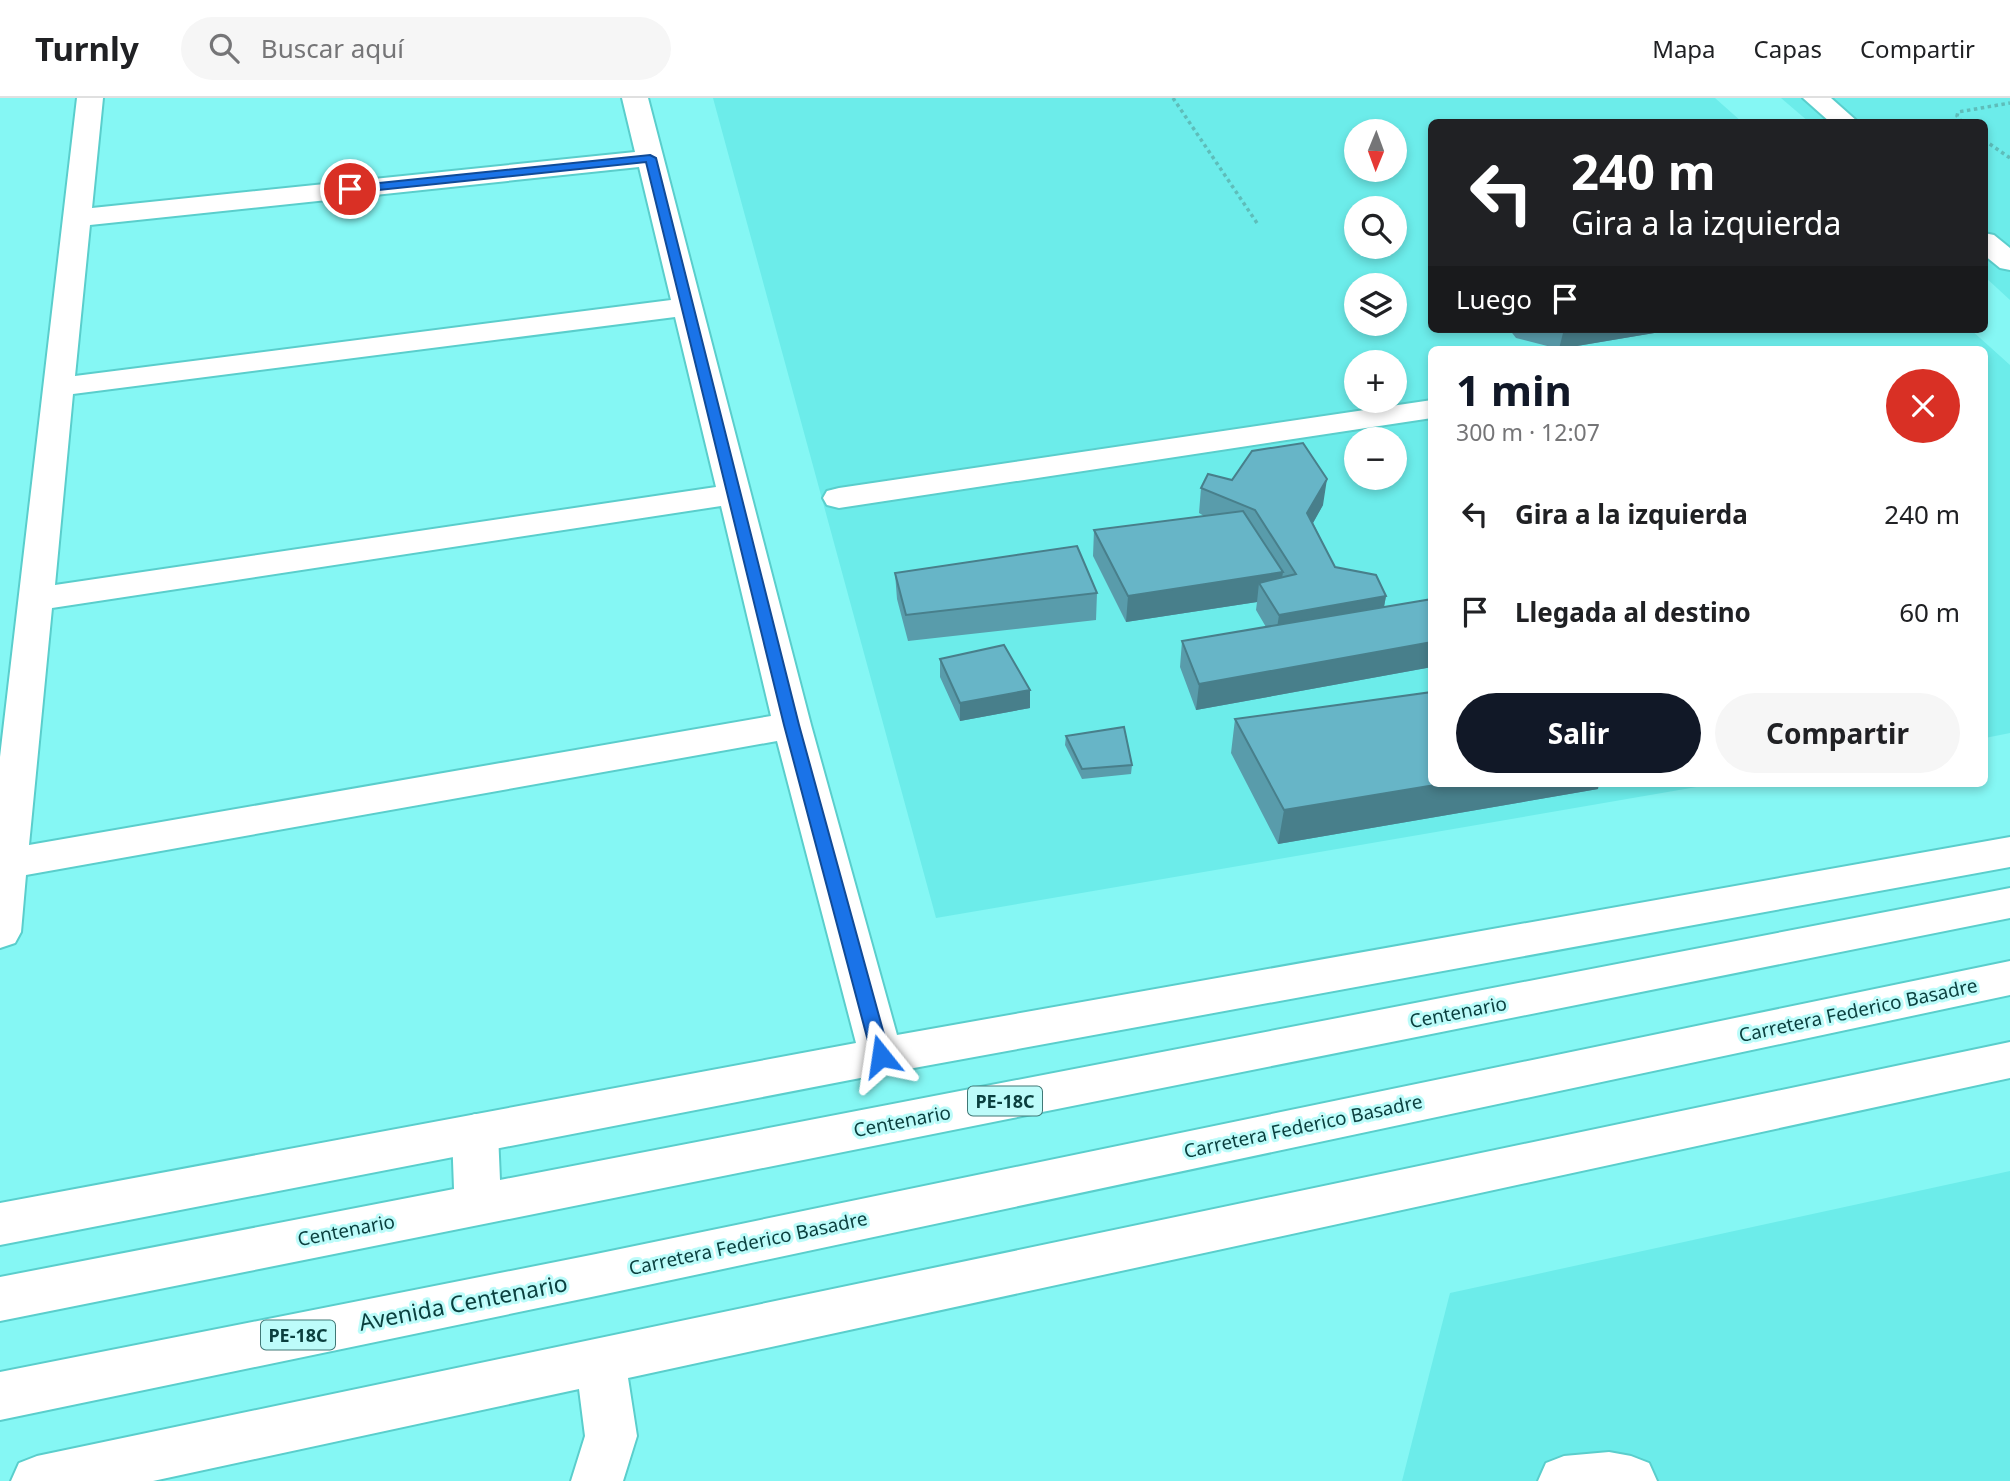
<!DOCTYPE html>
<html lang="es">
<head>
<meta charset="utf-8">
<style>
  body { margin:0; font-family:"Noto Sans",sans-serif; background:#f6f6f6; color:#202124; height:100vh; display:flex; flex-direction:column; font-size:26px; white-space:nowrap }
  * { box-sizing:border-box; margin:0 }
  p { font-size:23px; color:#757577 }
  .icon { flex:none; width:38px; height:38px; fill:none; stroke:currentColor; stroke-width:2; stroke-linecap:round; stroke-linejoin:round }
  .map { position:relative; flex:1; overflow:hidden }
  .sheet { position:absolute; left:1428px; top:248px; width:560px; height:441px; display:flex; flex-direction:column; background:#fff; border-radius:10px; box-shadow:0 4px 10px #0003 }
  .sheet>* { flex:none }
  .hud { position:absolute; left:1428px; top:21px; width:560px; height:214px; border-radius:10px; box-shadow:0 4px 10px #0003; background:#202124; color:#fff; overflow:hidden }
  .needle { width:46px; rotate:181deg }
  .buttons { position:absolute; left:1344px; top:21px; display:grid; gap:14px }
  .buttons a { display:grid; place-items:center; width:63px; height:63px; border-radius:50%; background:#fff; box-shadow:0 4px 10px #0003; font-size:35px }
  .pin { position:absolute; display:grid; place-items:center; width:60px; height:60px; color:#fff; margin:-30px; border:4px solid #fff; border-radius:50%; box-shadow:0 2px 7px #0007 }
  .me { position:absolute; width:77px; margin:-38px; rotate:345deg; stroke-linejoin:round; filter:drop-shadow(0 0 5px #0008) }
  .turn { display:flex; align-items:center; gap:24px; height:147px; padding:0 28px; font-size:32px }
  .turn .icon { width:91px; height:91px; stroke-width:2.5 }
  .turn b { display:block; font-size:49px; line-height:60px }
  .then { display:flex; align-items:center; height:66px; padding:0 28px; background:#0003; gap:14px; font-size:26px }
  .round { display:grid; place-items:center; flex:none; width:74px; height:74px; border-radius:37px; background:#f6f6f6 }
  .head { display:flex; align-items:center; justify-content:space-between; height:119px; padding:0 28px }
  h1 { font-size:42px; font-weight:700; line-height:52px; color:#111827 }
  .button { display:flex; gap:14px; margin-top:auto; padding:14px 28px }
  .button a { flex:1; height:80px; border-radius:42px; background:#111827; color:#fff; font-size:28px; font-weight:700; line-height:80px; text-align:center }
  .button a+a { background:#f6f6f6; color:#202124 }
  ul { padding:0; list-style:none }
  li { display:flex; align-items:center; gap:21px; height:98px; padding:0 28px }
  li div { flex:1 }
  li b { display:block; font-size:26px }
  li em { font-style:normal }
  header { display:flex; align-items:center; gap:42px; box-sizing:border-box; height:98px; padding:0 35px; background:#fff; border-bottom:2px solid #e0e0e0 }
  header strong { font-size:33px }
  nav { display:flex; gap:38px; margin-inline-start:auto; font-size:24px }
  .search { width:490px; height:63px; background:#f6f6f6; display:flex; align-items:center; gap:18px; box-sizing:border-box; padding:0 24px; border-radius:38px; color:#757577; font-size:26px }
  .map>svg:first-child { display:block }
  .built { fill:#6cecea; fill-rule:evenodd }
  .lines { fill:none; stroke-linecap:round; stroke-linejoin:round }
  .minor-casing { stroke:#5acecc; stroke-width:4 }
  .highway-casing { stroke:#5acecc; stroke-width:4 }
  .path { stroke:#5ebdba; stroke-width:3.5; stroke-dasharray:3.5 3.5; stroke-linecap:butt }
  .minor { fill:#fff; fill-rule:evenodd }
  .highway { fill:#fff; fill-rule:evenodd }
  .wall { fill:#599cab }
  .shaded-wall { fill:#487f8b }
  .building { fill:#67b5c7; stroke:#487f8b; stroke-width:2 }
  .route { fill:#1a73e8; stroke:#114b97; stroke-width:2 }
  .labels { text-anchor:middle; dominant-baseline:central; stroke-width:6; stroke-linejoin:round; paint-order:stroke }
  .shield { fill:#bdfcfa; stroke:#407876; stroke-width:2 }
  .shield-label { font-size:18px; font-weight:bold; fill:#0a3f3e }
  .street-label { font-size:19px; fill:#0a3f3e; stroke:#bdfcfa }
  .near-street-label { font-size:23px; fill:#0a3f3e; stroke:#bdfcfa }
</style>
</head>
<body>
<header>
<strong>Turnly</strong>
<div class="search"><svg class="icon" aria-label="search" viewBox="0 0 24 24"><circle cx="10" cy="10" r="6"/><path d="M15 15l6 6"/></svg>Buscar aquí</div>
<nav><a>Mapa</a><a>Capas</a><a>Compartir</a></nav>
</header>
<div class="map">
<svg width="2010" height="1383" viewBox="0 0 2010 1383">
  <rect width="100%" height="100%" fill="#85f7f4"/>
  <path class="built" d="M713,0h1002l27,24h-310v207h538l40,36v368l-25,5 -1,-388h-552v434h282l-778,134zM1356,33h39v39h-39zM1356,110h39v39h-39zM1356,187h39v39h-39zM1356,264h39v39h-39zM1356,341h39v39h-39z
    M1781,0h229v202l-25,-23 -1,-155h-175z
    M2010,1073v310h-608l48,-188z"/>
  <g class="lines">
    <g class="minor-casing">
      <path id="minor" d="M77,0h26l-11,110 543,-56 -13,-54h26l163,627 86,310 1113,-198v30l-1129,207 -881,171v-42l856,-160 -79,-302 -751,134 -5,57 -6,11 -15,5v-191zM639,69l32,133 -596,76 15,-151zM675,219l41,170 -661,98 18,-191zM721,408l50,210 -742,129 23,-237z
        M1803,0h28l27,24h-28z
        M1984,135l10,2 16,13v22l-10,-2 -16,-13z
        M1432,302v18l-593,90 -12,-3 -4,-7 4,-7 12,-3z
        M2010,944v36l-1382,300 9,58 -14,45h-52l14,-45 -6,-47 -426,92h-142l8,-18 18,-7z
        M1609,1354l22,4 18,7 8,18h-119l8,-18 18,-7z"/>
    </g>
    <g class="highway-casing">
      <path id="highway" d="M2010,790v30l-2010,403v-44l454,-88 -2,-56 7,-13 16,-6 16,6 7,13 2,47z
        M2010,863v34l-1414,301 -596,124v-48l596,-118z"/>
    </g>
    <path class="path" d="M1173,0l84,125
      M1962,24l-5,-6 1,-4 52,-9
      M1984,42l26,18"/>
    <use href="#minor" class="minor"/>
    <use href="#highway" class="highway"/>
  </g>
  <path class="wall" d="M1509,231h169l-119,20 -43,-11z
    M1201,390l122,17 -10,18 22,44 51,29 -2,11 48,-8v68l-236,43 -16,-43 2,-26 84,-14 -10,-17 1,-8 -131,20 -33,-66 1,-26 110,-14 -5,-3z
    M895,475l202,20 -1,27 -188,21 -11,-42z
    M940,561l90,49 -70,13 -20,-44z
    M1235,621l363,70 -320,55 -47,-91z
    M1066,638l66,29 -1,9 -49,5 -17,-34z"/>
  <path class="shaded-wall" d="M1564,231h114l-119,20z
    M1327,381l-4,26 -19,34 3,-26z
    M1283,474l-4,27 -20,-16 -2,19 -131,20 2,-26z
    M1386,498l-5,26 -106,19 4,-26z
    M1432,544v25l-236,43 3,-26z
    M1030,592v18l-70,13v-18z
    M1441,686h158l-1,5 -320,55 6,-34z"/>
  <path class="building" d="M1303,345l24,36 -20,34 28,54 41,8 10,21 -107,19 -20,-32 37,-9 -41,-64 -54,-22 7,-14 24,6 20,-29z
    M1243,413l40,61 -155,24 -34,-66z
    M1077,448l20,47 -191,22 -11,-42z
    M1432,501v43l-233,42 -17,-43z
    M1004,547l26,45 -70,13 -20,-44z
    M1432,594v92h9l-157,26 -49,-91z
    M1124,629l8,38 -50,4 -16,-33z"/>
  <path class="route" d="M650,57l6,3 143,567 91,331 -3,5 -6,2 -7,-2 -2,-5 -88,-331 -138,-563 -296,31 -6,-4 6,-3z"/>
  <g class="labels">
    <g class="shield">
      <rect x="968" y="988.5" width="74" height="29" rx="5"/>
      <rect x="261" y="1222.5" width="74" height="29" rx="5"/>
    </g>
    <g class="shield-label">
      <text x="1005" y="1003">PE-18C</text>
      <text x="298" y="1237">PE-18C</text>
    </g>
    <g class="street-label">
      <text transform="translate(1858 912) rotate(-12)">Carretera Federico Basadre</text>
      <text transform="translate(1458 914) rotate(-11)">Centenario</text>
      <text transform="translate(902 1023) rotate(-11)">Centenario</text>
      <text transform="translate(1303 1028) rotate(-12)">Carretera Federico Basadre</text>
      <text transform="translate(346 1132) rotate(-11)">Centenario</text>
      <text transform="translate(748 1145) rotate(-12)">Carretera Federico Basadre</text>
    </g>
    <g class="near-street-label">
      <text transform="translate(463 1204) rotate(-11)">Avenida Centenario</text>
    </g>
  </g>
</svg>
<div class="buttons">
<a><svg class="needle" viewBox="-14 -14 28 28"><path d="M0-13l5 13h-10z" fill="#e53935"/><path d="M0 13l5-13h-10z" fill="#757577"/></svg></a>
<a><svg class="icon" aria-label="search" viewBox="0 0 24 24"><circle cx="10" cy="10" r="6"/><path d="M15 15l6 6"/></svg></a>
<a><svg class="icon" aria-label="layers" viewBox="0 0 24 24"><path d="M12 4l9 5-9 5-9-5zM3 14l9 5 9-5"/></svg></a>
<a>+</a>
<a>−</a>
</div>
<div class="pin" style="left:350px;top:91px;background:#d93025"><svg class="icon" aria-label="arrive" viewBox="0 0 24 24"><path d="M6 21V4h12l-3 4 3 4H6"/></svg></div>
<svg class="me" style="left:881px;top:958px" viewBox="-20 -20 40 40"><path d="M0-17L14 15 0 8-14 15z" fill="#1a73e8" stroke="#fff" stroke-width="4"/></svg>
<div class="hud">
<div class="turn"><svg class="icon" aria-label="left" viewBox="0 0 24 24"><path d="M17 20v-9H6M10 6l-5 5 5 5"/></svg><div><b>240 m</b>Gira a la izquierda</div></div>
<div class="then">Luego<svg class="icon" aria-label="arrive" viewBox="0 0 24 24"><path d="M6 21V4h12l-3 4 3 4H6"/></svg></div>
</div>
<section class="sheet">
<div class="head"><div><h1>1 min</h1><p>300 m · 12:07</p></div><a class="round" style="background:#d93025;color:#fff"><svg class="icon" aria-label="close" viewBox="0 0 24 24"><path d="M6 6l12 12M18 6L6 18"/></svg></a></div>
<ul>
<li><svg class="icon" aria-label="left" viewBox="0 0 24 24"><path d="M17 20v-9H6M10 6l-5 5 5 5"/></svg><div><b>Gira a la izquierda</b></div><em>240 m</em></li>
<li><svg class="icon" aria-label="arrive" viewBox="0 0 24 24"><path d="M6 21V4h12l-3 4 3 4H6"/></svg><div><b>Llegada al destino</b></div><em>60 m</em></li>
</ul>
<div class="button"><a>Salir</a><a>Compartir</a></div>
</section>
</div>
</body>
</html>
